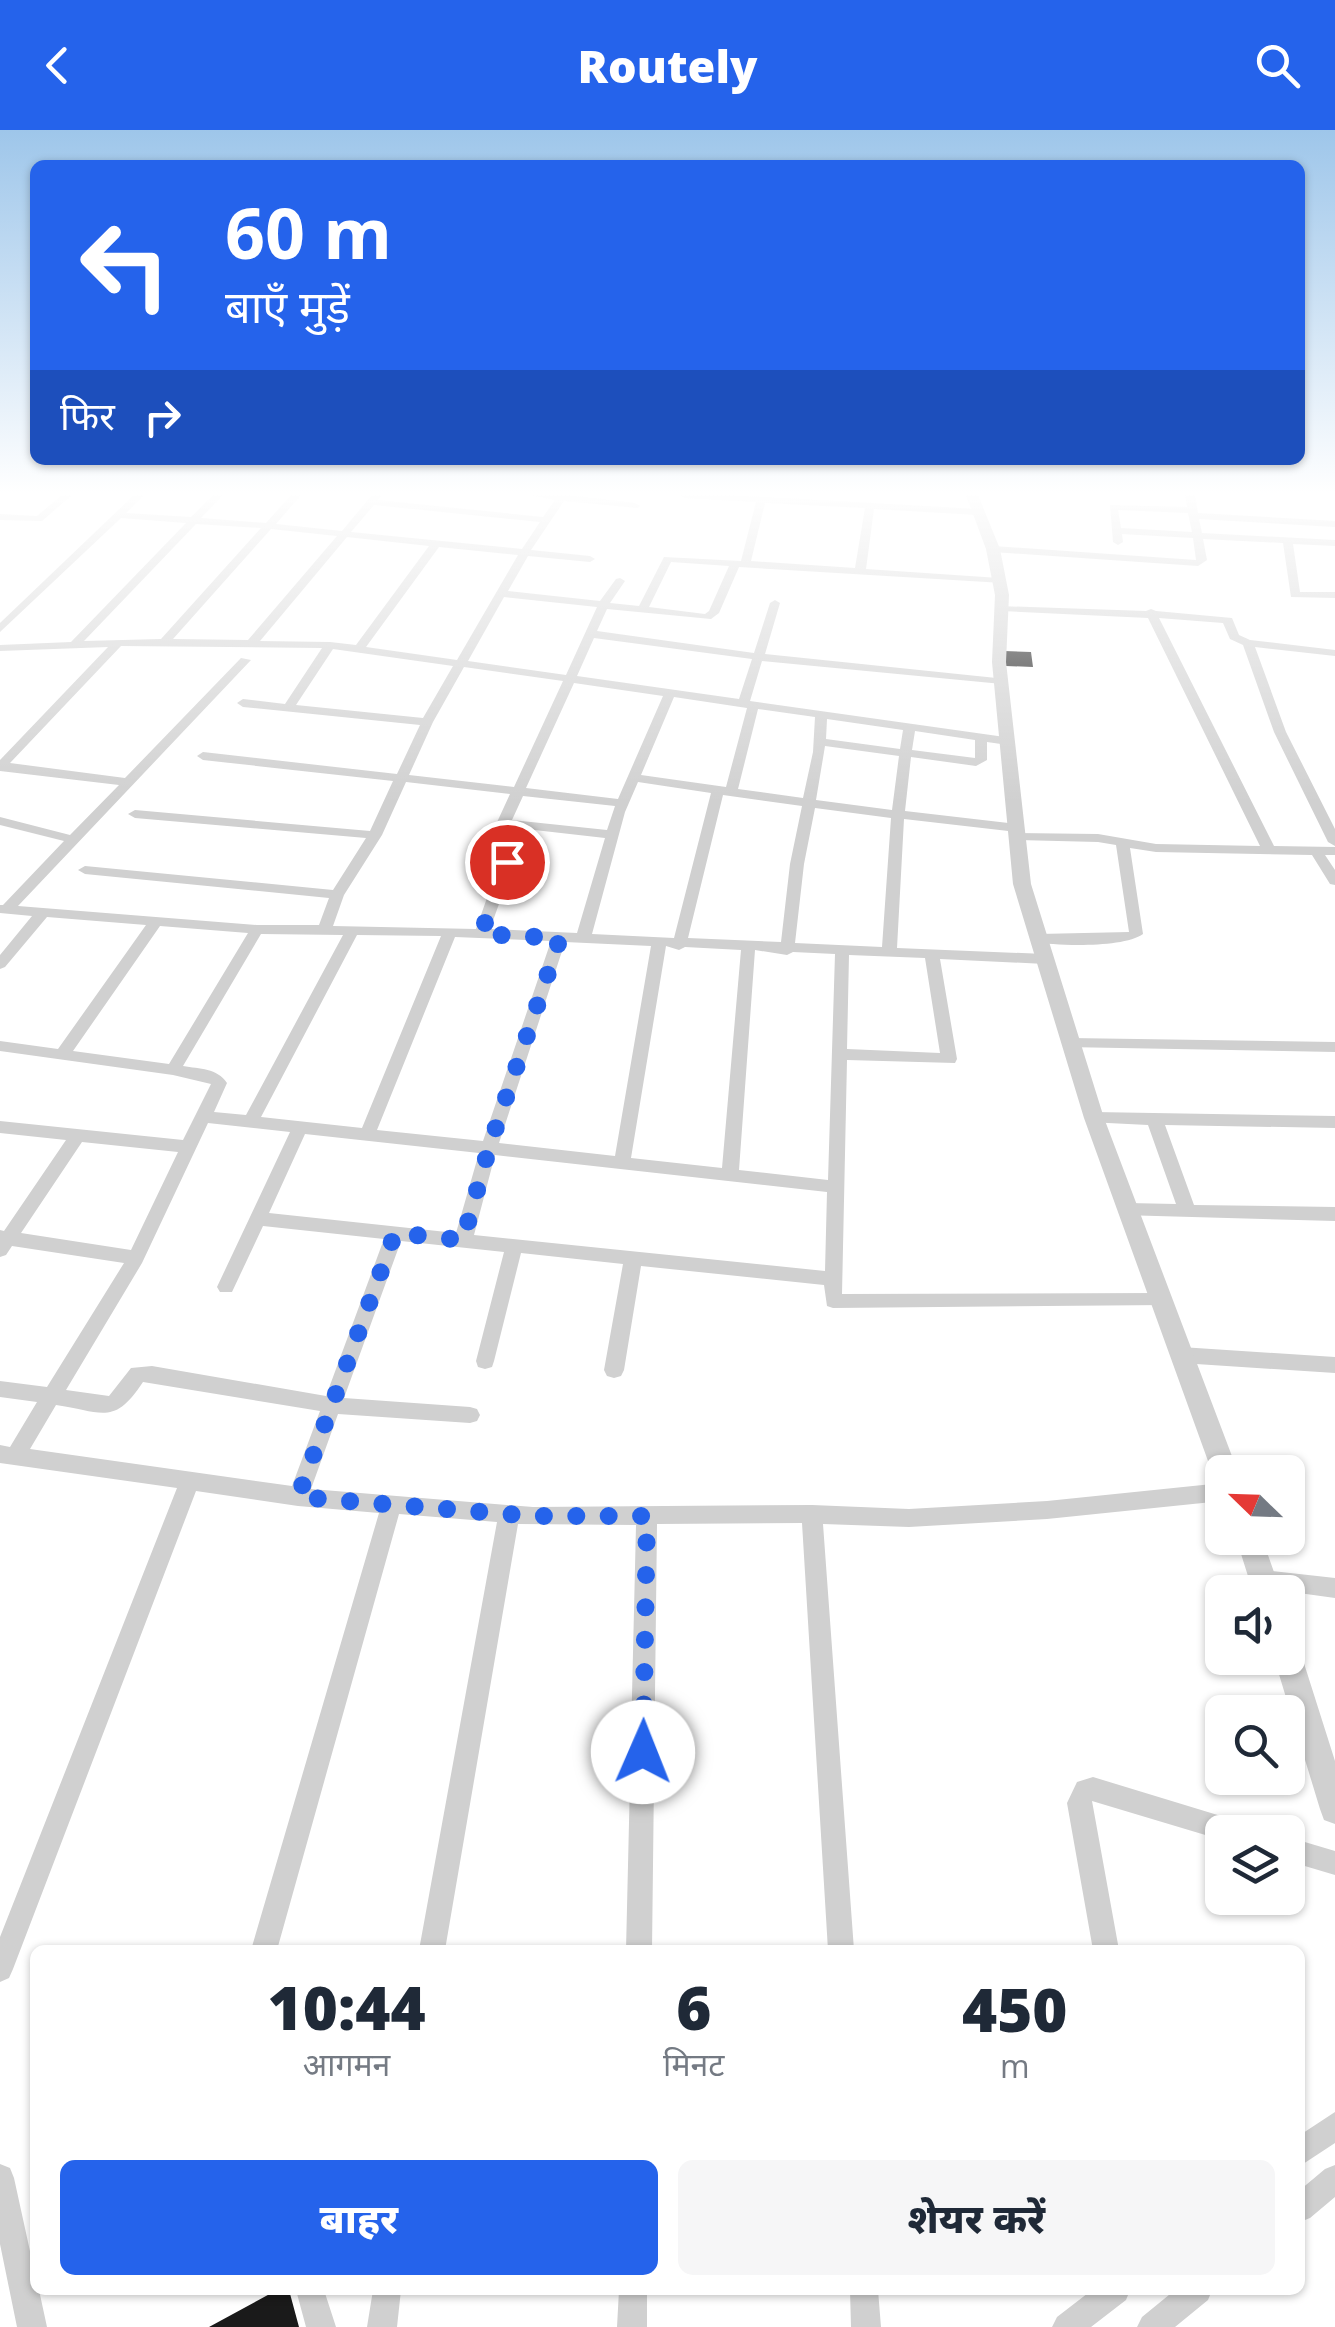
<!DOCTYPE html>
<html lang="hi">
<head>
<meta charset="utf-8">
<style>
  body { margin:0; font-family:"Open Sans","Noto Sans Devanagari",sans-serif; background:#f6f6f7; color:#1f2937; height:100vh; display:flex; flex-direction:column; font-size:38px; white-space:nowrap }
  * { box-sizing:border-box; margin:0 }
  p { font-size:32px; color:#747a83 }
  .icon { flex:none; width:55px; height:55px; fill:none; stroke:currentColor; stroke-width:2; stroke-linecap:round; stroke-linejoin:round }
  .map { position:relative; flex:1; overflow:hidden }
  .drawer { position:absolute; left:30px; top:1815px; width:1275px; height:350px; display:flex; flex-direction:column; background:#fff; border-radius:15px; box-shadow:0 2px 8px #0004 }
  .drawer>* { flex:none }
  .guide { position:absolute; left:30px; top:30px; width:1275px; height:305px; border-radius:15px; box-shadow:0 2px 8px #0004; background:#2563eb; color:#fff; overflow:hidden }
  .needle { width:65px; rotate:293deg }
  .fabs { position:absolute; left:1205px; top:1325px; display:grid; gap:20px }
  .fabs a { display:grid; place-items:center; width:100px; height:100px; border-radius:15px; background:#fff; box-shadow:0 2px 8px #0004; font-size:50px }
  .pin { position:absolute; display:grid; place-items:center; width:85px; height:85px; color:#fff; margin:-42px; border:5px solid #fff; border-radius:50%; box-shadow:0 2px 10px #0007 }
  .me { position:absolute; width:110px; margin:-55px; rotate:1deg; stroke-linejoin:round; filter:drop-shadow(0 0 8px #0008) }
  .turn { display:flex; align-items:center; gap:35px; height:210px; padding:0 30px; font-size:45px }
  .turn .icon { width:130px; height:130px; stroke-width:2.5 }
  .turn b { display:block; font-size:70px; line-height:85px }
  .then { display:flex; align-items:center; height:95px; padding:0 30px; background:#0003; gap:20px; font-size:38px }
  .eta { display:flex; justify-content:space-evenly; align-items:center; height:170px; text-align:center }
  .eta b { font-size:60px; font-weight:800; line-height:70px }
  .action { display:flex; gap:20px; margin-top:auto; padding:20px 30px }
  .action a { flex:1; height:115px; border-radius:15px; background:#2563eb; color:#fff; font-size:40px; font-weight:800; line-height:115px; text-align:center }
  .action a+a { background:#f6f6f7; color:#1f2937 }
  header { display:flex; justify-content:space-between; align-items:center; height:130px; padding:0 30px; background:#2563eb; color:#fff; font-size:45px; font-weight:800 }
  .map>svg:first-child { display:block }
  .building { fill:#1a1a1a }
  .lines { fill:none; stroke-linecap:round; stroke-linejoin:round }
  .minor { fill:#d0d0d0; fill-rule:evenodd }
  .tertiary { fill:#d0d0d0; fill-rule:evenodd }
  .route { stroke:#2563eb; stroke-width:18; stroke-dasharray:0 32.4 }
</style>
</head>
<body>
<header><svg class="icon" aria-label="back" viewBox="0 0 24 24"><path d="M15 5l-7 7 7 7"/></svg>Routely<svg class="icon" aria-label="search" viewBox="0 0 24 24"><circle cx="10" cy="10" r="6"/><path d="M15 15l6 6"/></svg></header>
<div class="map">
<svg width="1335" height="2197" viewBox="0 0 1335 2197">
  <rect width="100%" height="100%" fill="#fff"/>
  <path class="building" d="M1004,521l27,1 2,15 -27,-1z
    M277,2160h12l10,37h-90z"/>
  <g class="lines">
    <path class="minor" d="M62,365h10l-30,26 -42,-1v-6l37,2z
      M134,365h10l-18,18 65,4 22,-22h10l-22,23 65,5 25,-28h10l-25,29 66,7 30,-36h10l-4,5 165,17 12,-17 -26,-5h39l67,8 5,3 -2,2 -74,-7 -33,49 59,6 5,3 -5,3 -62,-6 -20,35 92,10 16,-22 4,-1 5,3 -15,22 29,3 25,-49 77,4 15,-59 -71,-4 -5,-3h50l248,14 5,3 -5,3 -104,-6 -8,60 133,9 4,1v4l-264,-16 -20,46 -8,6 -104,-10 -10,22 157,22 16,-50 5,-3 5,3 -15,51 241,25v4l-4,1 -240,-23 -12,40 262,37 2,3 -6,4 -21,-3v18l-11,6 -65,-9 -6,54 112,13 7,4 -7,4 -113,-13 -7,129 148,6 7,5 -7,5 -105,-5 17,100 -2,4 -108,-3 -5,234 318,-1 6,2 3,5 -3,5 -333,3 -6,-2 -3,-21 -183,-19 -17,104 -3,6 -7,2 -7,-2 -3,-6 19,-106 -102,-11 -27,108 -2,6 -7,2 -7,-2 -2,-6 28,-109 -103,-11 -57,157 126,9 7,2 3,6 -3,6 -7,2 -132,-9 -27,75 222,18 279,-2 97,4 138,-8 175,-18v18l-175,18 -138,8 -86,-3 31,426h-26l-26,-427 -145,1 -5,426h-26l10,-425 -118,-1 -73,426h-26l78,-428 -98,-8 -122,436h-26l128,-437 -81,-7 -102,-15 -183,478 -4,9 -9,4v-45l177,-449 -177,-25v-18l10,2 27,-45 -37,-5v-16l47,6 77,-124 -112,-17 -6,9 -6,2v-27l4,1 62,-91 -66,-7v-12l183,19 28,-56 -38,-9 -173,-24v-10l58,8 88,-124 -99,-8 -42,50 -5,2v-14l32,-39 -32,-3v-8h3l61,-64 -64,-16v-8l70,18 49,-50 -119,-14v-11l108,-113 -108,4v-6l71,-3 115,-119 -65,-5 -121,114v-9zM765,373l100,5 -10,60 -104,-7zM374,375l166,17 -18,27 -171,-17zM196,394l65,4 -100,111 -77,2zM271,399l66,7 -89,104 -75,-1zM347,407l82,9 -73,99 -26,-3 -70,-1zM439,417l79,8 -61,105 -91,-13zM671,432l58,4 -20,45 -4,3 -56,-7zM504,467l93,10 -31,68 -98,-14zM594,508l158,21 -13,40 -162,-23zM121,516l201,2 -37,56 -42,-5 -6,4 6,4 177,18 -23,49 -194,-22 -6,4 6,4 190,21 -23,50 -235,-21 -7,4 7,4 231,20 -33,52 -248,-24 -7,4 7,4 244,24 -10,27h-62l-239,-19 233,-246 -10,-2 -116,120 -115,-15zM333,519l120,17 -30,52 -127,-13zM464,537l99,14 -49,106 -105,-12 24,-53zM574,553l89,13 -45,103 -92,-11zM674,567l73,11 -21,79 -85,-12zM758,579l57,8 -2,35 -10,46 -65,-9zM827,589l76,11 -3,19 -74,-10zM915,601l60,9v18l-63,-8zM825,616l74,10 -7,54 -76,-10zM406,652l104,12 -29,63 18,7 -23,65 -143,-3 11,-31 38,-60zM638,652l73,11 -37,145 -82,-4 33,-122zM723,665l79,11 -12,58 -9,78 -93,-4zM523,666l92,10 -8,24 -95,-10zM815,678l76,10 -9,129 -87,-4 9,-79zM508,697l97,11 -28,95 -87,-4 24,-67 -18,-7zM160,796l88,7 -79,131 -96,-13zM261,804l82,1 -97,180 -32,-3 13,-29c-10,-15 -27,-14 -44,-17zM357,805l84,1 -79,192 -101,-11zM455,807l96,4 -68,200 -106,-11zM565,812l86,4 -36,210 -116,-13zM666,816l13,4 6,-3 56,3 -19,218 -91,-10zM755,820l32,5 6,-3 42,2 -7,226 -89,-10zM849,825l76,3 15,95 -93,-4zM208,993l82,9 -73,155 3,5h12l31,-66 121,13 -58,157 -174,-30 -21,2 -22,28 -43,-6 76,-127zM305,1004l174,19 -23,80 -187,-20zM82,1012l96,10 -47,98 -110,-17zM495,1025l332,37 -2,79 -351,-36zM143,1252l177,29 -28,75 -262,-37 26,-44c47,7 58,21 87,-23z
      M1185,365h10l3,18 137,8v6l-136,-8 3,14 133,7v6l-42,-2 7,48h35v6l-44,-1 -8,-54 -80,-4 4,21 -9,6 -205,-14 -5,-3 5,-3 203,14 -3,-22 -71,-4 1,8 -5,3 -5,-3 -3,-37 77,2zM1118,380l70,3 4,19 -71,-4z
      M998,476l148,5 5,-2 5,2 76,7 7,17 11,5 85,10v6l-80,-9 31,85 49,97v17l-7,-4 -54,-110 -31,-87 -13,-6 -7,-16 -64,-5 115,228 61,1v8h-10l10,15v15l-5,-1 -18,-29 -156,-3 -26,-4 13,86c-19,14 -85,12 -109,8v-6l5,-2 90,-2 -13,-87 -18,-3 -80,-2 -7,-4 2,-3 85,1 58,10 104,2 -112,-228 -146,-7 -4,-1z
      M1070,908l265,4v10l-270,-5 -3,-4z
      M1094,982l241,4v12l-170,-3 29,80 141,2v14l-214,-6 -3,-5 3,-5 6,-2 49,1 -28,-79 -60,-3 -2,-4 2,-4z
      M1181,1217l154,10v16l-154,-10 -7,-2 -2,-6 2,-6z
      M1263,1440l72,8v20l-80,-11 -3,-7 3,-7z
      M1093,1647l141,43 8,4 4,8h-24v8l-130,-39 27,149h-26l-26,-147 10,-21z
      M1288,1707l47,14v24l-47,-14z
      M1335,1982v31l-35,23v-31z
      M0,2034l10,4 4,10 21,96v16h4l8,37h-30l-17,-83z
      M1335,2035v32l-25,21 -10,4v-32l25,-21z
      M296,2160h28l12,37h-30z
      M373,2160h28l-4,37h-30z
      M619,2160h28v37h-30z
      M850,2160h28l3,37h-30z
      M1092,2160h38l-4,10 -35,27h-39l5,-10z
      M1175,2160h37l-4,10 -33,27h-38l5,-10z"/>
    <path class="tertiary" d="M966,365h12l22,54 9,46 -3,67 25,222 73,234 134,354h-16v10l-6,-2 -4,-8 -128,-354 -71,-234 -21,-222 3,-67 -9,-46z
      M1236,1408h26l19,54h-28z
      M1288,1513l10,4 4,10 33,104v63l-11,-4 -4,-11 -46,-151h14z"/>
  </g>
  <linearGradient id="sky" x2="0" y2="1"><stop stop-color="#9ec6ea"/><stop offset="0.54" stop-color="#fff"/><stop offset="1" stop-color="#fff" stop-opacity="0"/></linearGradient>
  <rect width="1335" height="672" fill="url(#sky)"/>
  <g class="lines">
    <path class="route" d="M507,732l-26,72 79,4 -71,210 -26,92 -68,-7 -97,264 235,19h114l-4,236"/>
  </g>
</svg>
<div class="fabs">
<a><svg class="needle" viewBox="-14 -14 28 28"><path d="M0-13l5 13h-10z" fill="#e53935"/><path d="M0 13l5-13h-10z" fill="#747a83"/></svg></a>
<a><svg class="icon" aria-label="sound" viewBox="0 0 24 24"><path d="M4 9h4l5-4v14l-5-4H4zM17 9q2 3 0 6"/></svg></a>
<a><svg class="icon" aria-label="search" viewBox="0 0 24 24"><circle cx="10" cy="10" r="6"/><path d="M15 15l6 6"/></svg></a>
<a><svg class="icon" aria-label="layers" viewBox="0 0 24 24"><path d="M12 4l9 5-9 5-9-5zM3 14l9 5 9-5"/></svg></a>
</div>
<div class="pin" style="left:507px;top:732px;background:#d93025"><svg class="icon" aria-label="arrive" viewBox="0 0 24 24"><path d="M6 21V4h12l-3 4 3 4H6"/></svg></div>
<svg class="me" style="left:643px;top:1622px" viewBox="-20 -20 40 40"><circle r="19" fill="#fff"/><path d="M0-13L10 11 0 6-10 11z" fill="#2563eb"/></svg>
<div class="guide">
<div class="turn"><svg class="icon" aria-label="left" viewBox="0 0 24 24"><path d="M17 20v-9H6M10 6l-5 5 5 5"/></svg><div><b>60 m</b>बाएँ मुड़ें</div></div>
<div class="then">फिर<svg class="icon" aria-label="right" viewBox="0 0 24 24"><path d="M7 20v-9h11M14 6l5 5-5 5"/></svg></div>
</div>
<section class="drawer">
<div class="eta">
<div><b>10:44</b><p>आगमन</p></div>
<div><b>6</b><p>मिनट</p></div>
<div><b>450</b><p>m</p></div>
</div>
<div class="action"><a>बाहर</a><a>शेयर करें</a></div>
</section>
</div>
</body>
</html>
